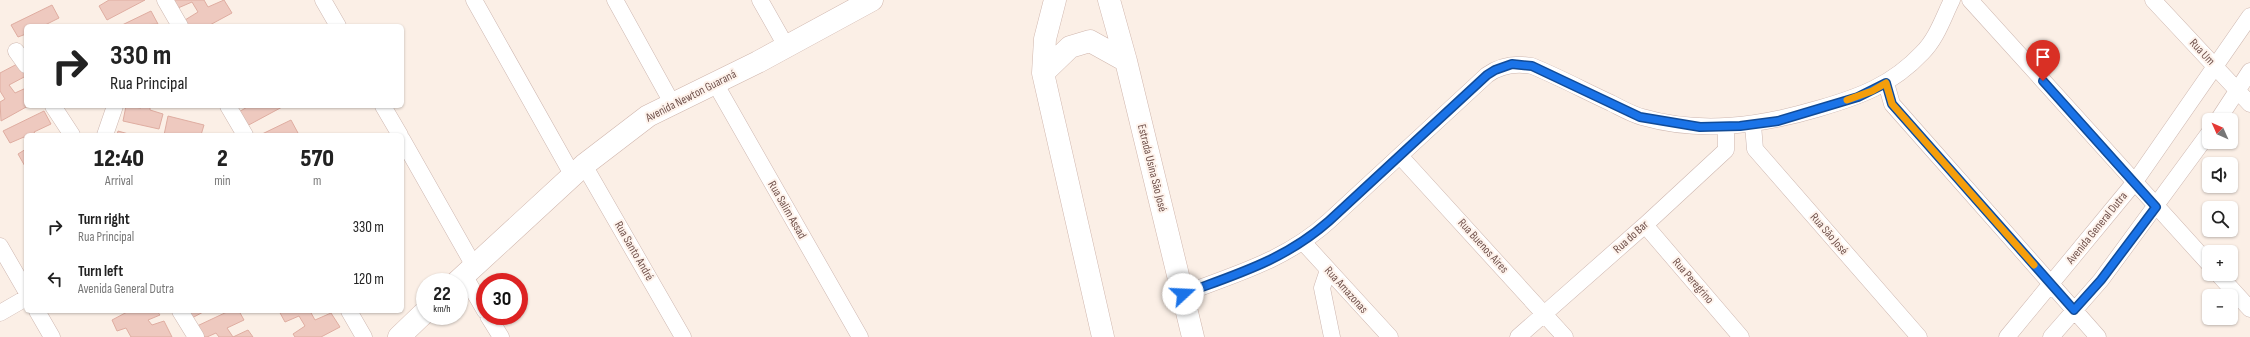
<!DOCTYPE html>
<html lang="en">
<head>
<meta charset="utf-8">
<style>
  body { margin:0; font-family:"Sofia Sans Condensed",sans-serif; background:#f6f6f6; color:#222; height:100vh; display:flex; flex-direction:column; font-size:15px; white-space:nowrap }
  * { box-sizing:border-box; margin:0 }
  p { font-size:13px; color:#767676 }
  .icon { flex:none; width:22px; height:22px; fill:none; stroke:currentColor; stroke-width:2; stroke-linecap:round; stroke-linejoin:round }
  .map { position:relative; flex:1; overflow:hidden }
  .details { position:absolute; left:24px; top:133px; width:380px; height:180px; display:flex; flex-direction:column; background:#fff; border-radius:6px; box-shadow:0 1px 3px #0004 }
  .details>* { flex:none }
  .banner { position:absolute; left:24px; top:24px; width:380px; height:84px; border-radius:6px; box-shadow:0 1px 3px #0004; background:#fff; color:#222; overflow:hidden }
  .needle { width:26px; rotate:315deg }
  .controls { position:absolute; left:2202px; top:113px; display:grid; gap:8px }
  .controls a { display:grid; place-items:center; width:36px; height:36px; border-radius:6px; background:#fff; box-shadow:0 1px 3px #0004; font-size:20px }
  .speed { position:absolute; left:416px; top:273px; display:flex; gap:8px; font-size:20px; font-weight:700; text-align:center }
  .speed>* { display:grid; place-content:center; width:52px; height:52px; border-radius:50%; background:#fff; box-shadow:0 1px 3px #0004; line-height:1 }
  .speed small { font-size:10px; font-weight:400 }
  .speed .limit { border:6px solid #d22; background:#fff; color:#111 }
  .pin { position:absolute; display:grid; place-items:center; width:34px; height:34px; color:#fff; margin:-41px -17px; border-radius:50% 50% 50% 0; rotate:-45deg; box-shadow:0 0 4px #0007 }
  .pin .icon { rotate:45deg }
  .me { position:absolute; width:44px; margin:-22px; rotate:70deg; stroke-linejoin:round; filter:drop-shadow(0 0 3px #0008) }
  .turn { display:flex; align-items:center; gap:14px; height:84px; padding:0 20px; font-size:18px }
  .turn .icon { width:52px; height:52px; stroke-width:2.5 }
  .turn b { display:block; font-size:28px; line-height:34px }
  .eta { display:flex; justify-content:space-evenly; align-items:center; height:68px; text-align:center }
  .eta b { font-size:24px; font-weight:800; line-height:28px }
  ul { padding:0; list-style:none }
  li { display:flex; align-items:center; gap:12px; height:52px; padding:0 20px }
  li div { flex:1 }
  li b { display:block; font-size:15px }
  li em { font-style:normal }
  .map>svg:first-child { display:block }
  .building { fill:#eec9bf; stroke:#dfada1 }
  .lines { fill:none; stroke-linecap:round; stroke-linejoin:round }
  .street-casing { stroke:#ceb7b0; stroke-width:17 }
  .secondary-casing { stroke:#d0b6ad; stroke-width:23 }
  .street { stroke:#fff; stroke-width:16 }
  .secondary { stroke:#fff; stroke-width:22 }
  .route-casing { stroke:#114b97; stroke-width:10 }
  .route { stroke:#1a73e8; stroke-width:7 }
  .slow { stroke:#f59e0b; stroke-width:7 }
  .labels { text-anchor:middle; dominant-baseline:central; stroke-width:4; stroke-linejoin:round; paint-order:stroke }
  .street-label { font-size:12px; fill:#72534d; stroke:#fef3ec }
</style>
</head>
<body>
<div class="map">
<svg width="2250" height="337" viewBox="0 0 2250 337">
  <rect width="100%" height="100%" fill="#fbefe6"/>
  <path class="building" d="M109,0h36l-38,20 -8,-14z
    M173,0h31l4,7 16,-7 8,13 -24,13h-19l-4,-6 13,-8 -6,-10 -14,6z
    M52,5l7,13 -16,8h-17v8l-8,3 -7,-12z
    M151,11l7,13 -38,2z
    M19,63l7,13 -17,9 6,8 11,-5v18h2l-27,15 -1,-19 5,-3 -5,-8v-18z
    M126,106l15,2 1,-2h8v4l13,4 -4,15 -36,-8z
    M249,106h35l-39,21 -8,-14z
    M44,111l7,13 -17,8 2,3h-10v5l-2,-3 -14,6 -7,-12z
    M168,116l36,9 -3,10h-37z
    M291,120l7,13 -5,2h-33z
    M118,131l14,4h-15z
    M26,149v19l-8,-14z
    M129,311h28l3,4 -12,5 4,5 12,-4 8,16h-41l-5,-9 -9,3 -5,-11z
    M188,311h17l-13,7z
    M229,311h10l5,9 -17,8 6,9h-14l-3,-4 -9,4h-6l-6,-10z
    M279,311h31l5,9 16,-7 9,14 -19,10h-26l-2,-3 12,-8 -6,-10 -14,6z
    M248,330l5,7h-20z"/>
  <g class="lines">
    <g class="street-casing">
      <path id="street" d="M165,0l15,26
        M323,0l15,26
        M474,0l99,176
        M615,0l57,103
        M760,0l26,46
        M1970,0l239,264
        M2153,0l97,104
        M16,51l10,14
        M715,83l145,254
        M1886,83l6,21 206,233
        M53,106l19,29
        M228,106l17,29
        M383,106l17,29
        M2218,120l32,-49
        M1753,125l2,24 164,188
        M105,135l10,-29
        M402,139l72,127
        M1400,156l165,181
        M584,165l99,172
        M1645,225l96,112
        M1303,242l87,95
        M0,246l26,45
        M1328,270l-6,18 10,49
        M2218,274l32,35
        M464,275l21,36
        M1183,294c53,-20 103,-34 146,-73l158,-146c14,-10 28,-12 45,-9 27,11 53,25 79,37 10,5 20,11 31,14 59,17 117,9 175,-8 42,-12 75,-24 105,-56 15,-15 21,-35 30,-53
        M37,311l15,26
        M180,311l16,26
        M349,311l15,26
        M0,313l26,-15
        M488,316l13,21
        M1518,337l127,-112 81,-75v-23
        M2007,337l127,-154 116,-167
        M2051,337l50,-57 108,-147"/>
    </g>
    <g class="secondary-casing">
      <path id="secondary" d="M1055,0l-10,39 -2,34 60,264
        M1109,0l17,61 67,276
        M1043,73l27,-26 20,-6 36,20
        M457,282l127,-117 64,-49 110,-54 114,-62
        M399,337l26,-25"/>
    </g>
    <use href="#street" class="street"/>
    <use href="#secondary" class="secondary"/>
  </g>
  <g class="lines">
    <g class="route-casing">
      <path id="route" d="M1183,294c54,-20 102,-34 146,-73l158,-146 8,-5 17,-6 20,2 108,51 60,10 40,-1 38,-5 80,-24 28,-14 6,21 182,206 27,-30 55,-73 -113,-126"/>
    </g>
    <use href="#route" class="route"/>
    <path class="slow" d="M1847,100l25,-9 14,-8 6,21 142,161"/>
  </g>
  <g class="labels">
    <g class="street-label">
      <text transform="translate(2202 52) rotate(47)">Rua Um</text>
      <text transform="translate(691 96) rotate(-27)">Avenida Newton Guaraná</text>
      <text transform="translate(1152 168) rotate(76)">Estrada Usina São José</text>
      <text transform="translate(787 210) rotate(60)">Rua Salim Assad</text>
      <text transform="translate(2097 228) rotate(-51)">Avenida General Dutra</text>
      <text transform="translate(1829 234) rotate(49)">Rua São José</text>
      <text transform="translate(1631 237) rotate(-42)">Rua do Bar</text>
      <text transform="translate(1483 246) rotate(48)">Rua Buenos Aires</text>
      <text transform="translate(634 251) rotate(60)">Rua Santo André</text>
      <text transform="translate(1693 281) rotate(49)">Rua Peregrino</text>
      <text transform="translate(1346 290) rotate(48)">Rua Amazonas</text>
    </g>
  </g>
</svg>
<div class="controls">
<a><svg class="needle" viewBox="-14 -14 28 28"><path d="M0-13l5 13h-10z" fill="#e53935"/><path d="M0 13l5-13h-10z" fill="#767676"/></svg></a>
<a><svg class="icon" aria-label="sound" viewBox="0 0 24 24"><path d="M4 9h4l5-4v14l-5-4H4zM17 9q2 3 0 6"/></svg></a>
<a><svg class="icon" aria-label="search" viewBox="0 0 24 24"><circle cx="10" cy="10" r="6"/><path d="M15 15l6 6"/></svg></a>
<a>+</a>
<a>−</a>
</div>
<div class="speed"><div>22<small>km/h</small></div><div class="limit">30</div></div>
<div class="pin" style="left:2043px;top:81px;background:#d93025"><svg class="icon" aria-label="arrive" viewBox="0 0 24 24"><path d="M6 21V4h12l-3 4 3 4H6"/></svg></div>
<svg class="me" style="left:1183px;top:294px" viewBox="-20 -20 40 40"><circle r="19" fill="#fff"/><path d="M0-13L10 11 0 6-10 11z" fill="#1a73e8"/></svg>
<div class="banner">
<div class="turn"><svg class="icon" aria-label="right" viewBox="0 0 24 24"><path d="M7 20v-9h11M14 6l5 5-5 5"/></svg><div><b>330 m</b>Rua Principal</div></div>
</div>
<section class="details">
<div class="eta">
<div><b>12:40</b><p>Arrival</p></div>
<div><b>2</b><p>min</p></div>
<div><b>570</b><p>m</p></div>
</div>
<ul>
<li><svg class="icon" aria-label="right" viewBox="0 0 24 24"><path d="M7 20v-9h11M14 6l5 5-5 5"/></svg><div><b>Turn right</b><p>Rua Principal</p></div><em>330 m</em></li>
<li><svg class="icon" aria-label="left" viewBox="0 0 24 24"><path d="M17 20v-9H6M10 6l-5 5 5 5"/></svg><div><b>Turn left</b><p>Avenida General Dutra</p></div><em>120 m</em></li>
</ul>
</section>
</div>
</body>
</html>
